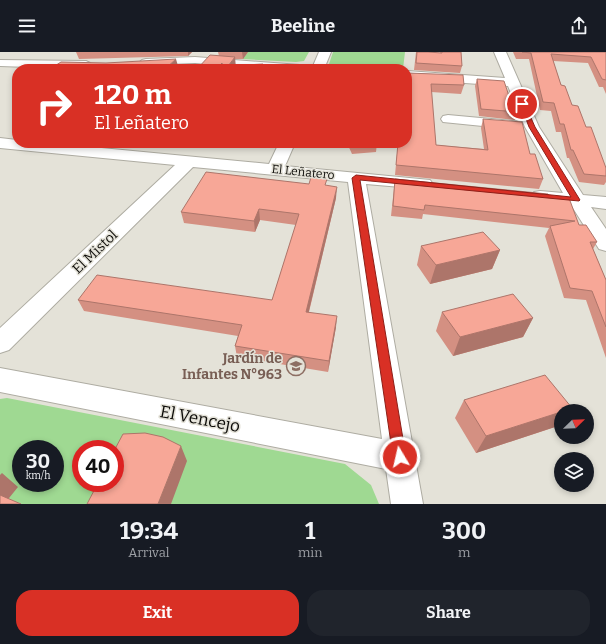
<!DOCTYPE html>
<html lang="en">
<head>
<meta charset="utf-8">
<style>
  body { margin:0; font-family:Bitter,serif; background:#20242c; color:#f1f3f6; height:100vh; display:flex; flex-direction:column; font-size:15px; white-space:nowrap }
  * { box-sizing:border-box; margin:0 }
  p { font-size:13px; color:#9ea1a6 }
  .icon { flex:none; width:22px; height:22px; fill:none; stroke:currentColor; stroke-width:2; stroke-linecap:round; stroke-linejoin:round }
  .map { position:relative; height:452px; overflow:hidden }
  .details { display:flex; flex-direction:column; background:#171b24; flex:1 }
  .details>* { flex:none }
  .hud { position:absolute; left:12px; top:12px; width:400px; height:84px; border-radius:16px; box-shadow:0 2px 6px #0003; background:#d93025; color:#fff; overflow:hidden }
  .needle { width:26px; rotate:67deg }
  .fabs { position:absolute; left:554px; top:352px; display:grid; gap:8px }
  .fabs a { display:grid; place-items:center; width:40px; height:40px; border-radius:50%; background:#171b24; box-shadow:0 2px 6px #0003; font-size:20px }
  .speed { position:absolute; left:12px; top:388px; display:flex; gap:8px; font-size:20px; font-weight:700; text-align:center }
  .speed>* { display:grid; place-content:center; width:52px; height:52px; border-radius:50%; background:#171b24; box-shadow:0 2px 6px #0003; line-height:1 }
  .speed small { font-size:10px; font-weight:400 }
  .speed .limit { border:6px solid #d22; background:#fff; color:#111 }
  .pin { position:absolute; display:grid; place-items:center; width:34px; height:34px; color:#fff; margin:-17px; border:2px solid #fff; border-radius:50%; box-shadow:0 1px 4px #0007 }
  .me { position:absolute; width:44px; margin:-22px; rotate:351deg; stroke-linejoin:round; filter:drop-shadow(0 0 3px #0008) }
  .turn { display:flex; align-items:center; gap:14px; height:84px; padding:0 16px; font-size:18px }
  .turn .icon { width:52px; height:52px; stroke-width:2.5 }
  .turn b { display:block; font-size:28px; line-height:34px }
  .eta { display:flex; justify-content:space-evenly; align-items:center; height:68px; text-align:center }
  .eta b { font-size:24px; font-weight:700; line-height:28px }
  .cta { display:flex; gap:8px; margin-top:auto; padding:8px 16px }
  .cta a { flex:1; height:46px; border-radius:16px; background:#d93025; color:#fff; font-size:16px; font-weight:700; line-height:46px; text-align:center }
  .cta a+a { background:#20242c; color:#f1f3f6 }
  header { display:flex; justify-content:space-between; align-items:center; height:52px; padding:0 16px; background:#171b24; font-size:18px; font-weight:700 }
  .map>svg:first-child { display:block }
  .green { fill:#9fd992; fill-rule:evenodd }
  .lines { fill:none; stroke-linecap:round; stroke-linejoin:round }
  .minor-casing { stroke:#aeaca2; stroke-width:2 }
  .minor { fill:#fff; fill-rule:evenodd }
  .wall { fill:#d49082 }
  .shaded-wall { fill:#ad756a }
  .building { fill:#f7a797; stroke:#ad756a }
  .route { fill:#d93025; stroke:#8d1f18 }
  .labels { text-anchor:middle; dominant-baseline:central; stroke-width:3; stroke-linejoin:round; paint-order:stroke }
  .far-street-label { font-size:12px; fill:#0d0c09; stroke:#e4e2d8 }
  .street-label { font-size:14px; fill:#0d0c09; stroke:#e4e2d8 }
  .education-label { font-size:14px; font-weight:bold; fill:#785e54; stroke:#e4e2d8; text-anchor:end }
  .near-street-label { font-size:17px; fill:#0d0c09; stroke:#e4e2d8 }
</style>
</head>
<body>
<header><svg class="icon" aria-label="menu" viewBox="0 0 24 24"><path d="M4 6h16M4 12h16M4 18h16"/></svg>Beeline<svg class="icon" aria-label="share" viewBox="0 0 24 24"><path d="M12 15V3M7 8l5-5 5 5M5 13v7h14v-7"/></svg></header>
<div class="map">
<svg width="606" height="452" viewBox="0 0 606 452">
  <rect width="100%" height="100%" fill="#e4e2d8"/>
  <path class="green" d="M248,0h61l-5,9 -8,1 -54,-3z
    M333,0h72l-2,17 -75,-2z
    M7,346l338,66 26,21 8,19h-379v-105zM21,397h34v34h-34zM81,397h34v34h-34z"/>
  <g class="lines">
    <g class="minor-casing">
      <path id="minor" d="M319,0h12l-7,17h-60l-69,-6 -49,2 -4,-1 -2,-2 2,-2 4,-1 49,-2 118,9z
        M494,0h12l33,75 44,68 23,2v12l-15,-2 15,22v22l-7,-2 -28,-44 -37,-5 -3,-4 3,-4 6,-1 23,2 -38,-66 -17,-41 -101,-7v-8l98,7z
        M0,8l86,1 4,2 2,2 -2,2 -4,2 -86,-3z
        M448,63l64,6 5,1 2,3 -2,3 -5,1 -69,-7 -2,-3 2,-3z
        M0,86l17,2v3h32l220,21 10,-21h16l-10,23 145,14 3,4 -3,4 -6,1 -58,-5 57,320h-32l-5,-35 -386,-77v-24l382,71 -34,-257 -155,-15 -184,183 -9,3v-25l175,-163 -175,-17z"/>
    </g>
    <use href="#minor" class="minor"/>
  </g>
  <path class="wall" d="M76,0h116l-4,4 -109,3z
    M218,0h30l-5,7h-8l-38,10 22,-13z
    M416,0h12l12,1v-1h21l1,14 -2,7 -46,-3z
    M513,0h93v42l-3,-7h-4l-11,-24 -35,-2 8,24 11,20 14,22 20,41v14l-2,3 -25,-3 -10,-24h-2l-6,-26h-5l-5,-21 -11,-1 -11,-51h-13z
    M407,21l57,12 -3,9 -30,-2 5,53 48,4 -3,-21 2,-9 47,35 13,25 -4,10 -144,-14 3,-32h9z
    M477,27l34,23 7,10 -3,8 -36,-4 -4,-30z
    M347,91h30l-1,9 -24,2z
    M395,127l154,17 30,29 18,17 -4,7 13,31v78l-20,-58 -22,-2 -19,-62 4,-8 -126,-14 -1,5 -31,-3 3,-28z
    M326,134l10,12 -27,114 27,15 -8,45 -91,-15 -2,-11 3,-10 -154,-25 -6,-11h194l24,-75 -36,-5 -5,12 -71,-9 -3,-11z
    M421,194l79,4 -8,19 -62,15 -13,-19z
    M442,260l91,6 -10,19 -70,19 -17,-25z
    M464,348l108,8 -2,3h-9l-3,15 -82,27 -21,-35z"/>
  <path class="shaded-wall" d="M188,0h4l-4,4z
    M242,0h6l-5,7z
    M235,5l1,11 -8,-2z
    M176,7l2,7 -4,3h-9z
    M222,11l1,6h-6z
    M337,135l-1,11 -30,125v-11z
    M259,157l1,11 -5,12 -1,-11z
    M500,198l-8,19 -62,15 6,-19z
    M337,264l-1,11 -8,45 1,-11z
    M533,266l-10,19 -70,19 7,-19z
    M572,356l-2,3h-6z
    M561,360v10l-3,4 -82,27 10,-17z
    M181,394l6,15 -16,43h-13z
    M2,421l16,14 -13,16 -5,-4v-24z"/>
  <path class="building" d="M417,0h11l14,1v-1h19l1,14 -46,-3z
    M522,0h84v28l-4,-1 -11,-22 -40,-3 10,31 4,1 7,19 6,1 8,21h5l15,41v8l-22,-2 -11,-24h-2l-7,-26h-4l-6,-21 -11,-1 -12,-49z
    M210,3l25,2 -7,9 35,-2 1,5h-41l-1,-6 -5,6h-20z
    M176,7l-11,10h-115l11,-7 45,1z
    M407,21l56,2 1,10 -33,-1 5,61 52,5 -5,-31 39,3 8,32h5l8,25 -147,-14 2,-22h9z
    M477,27l27,2 7,21h4l3,10 -37,-3z
    M206,120l103,12 2,-7 16,2 -2,6 12,2 -31,125 31,4 -8,45 -94,-15 7,-21 -164,-25 19,-25 175,25 27,-86 -40,-5 -5,12 -73,-9z
    M395,127l153,15 1,2 20,2 10,27h7l11,17h-7l16,38v47l-14,-36 -22,-3 -20,-62 25,-5 -150,-16 -1,5 -31,-4z
    M483,180l17,18 -64,15 -15,-19z
    M513,242l20,24 -73,19 -18,-25z
    M545,323l27,33 -8,3h-3v1l-75,24 -22,-36z
    M145,381l18,4 18,9 -23,58h-71l11,-21h17v-34l8,-15z
    M0,443l21,9h-21z"/>
  <path class="route" d="M520,51l5,1 10,23 45,73 -1,1 -219,-21 46,277 -2,5 -4,2 -5,-2 -2,-5 -41,-279 4,-3 215,22 -42,-70z"/>
  <defs>
    <g id="school-ring" transform="scale(1)"><circle r="9.5" fill="#e4e2d8" stroke="#8d6e63" stroke-width="1.5"/><path d="M0-5L7-2L0 1L-7-2ZM-4 1L0 2.5L4 1V4Q0 6-4 4Z" fill="#8d6e63"/></g>
  </defs>
  <g fill-rule="evenodd">
    <use href="#school-ring" x="296" y="314"/>
  </g>
  <g class="labels">
    <g class="far-street-label">
      <text transform="translate(303 120) rotate(6)">El Leñatero</text>
    </g>
    <g class="street-label">
      <text transform="translate(95 200) rotate(-44)">El Mistol</text>
    </g>
    <g class="education-label">
      <text x="282" y="306">Jardín de<tspan x="282" dy="16">Infantes N°963</tspan></text>
    </g>
    <g class="near-street-label">
      <text transform="translate(200 367) rotate(11)">El Vencejo</text>
    </g>
  </g>
</svg>
<div class="fabs">
<a><svg class="needle" viewBox="-14 -14 28 28"><path d="M0-13l5 13h-10z" fill="#e53935"/><path d="M0 13l5-13h-10z" fill="#9ea1a6"/></svg></a>
<a><svg class="icon" aria-label="layers" viewBox="0 0 24 24"><path d="M12 4l9 5-9 5-9-5zM3 14l9 5 9-5"/></svg></a>
</div>
<div class="speed"><div>30<small>km/h</small></div><div class="limit">40</div></div>
<div class="pin" style="left:522px;top:52px;background:#d93025"><svg class="icon" aria-label="arrive" viewBox="0 0 24 24"><path d="M6 21V4h12l-3 4 3 4H6"/></svg></div>
<svg class="me" style="left:400px;top:405px" viewBox="-20 -20 40 40"><circle r="17" fill="#d93025" stroke="#fff" stroke-width="3"/><path d="M0-11L8 9 0 5-8 9z" fill="#fff"/></svg>
<div class="hud">
<div class="turn"><svg class="icon" aria-label="right" viewBox="0 0 24 24"><path d="M7 20v-9h11M14 6l5 5-5 5"/></svg><div><b>120 m</b>El Leñatero</div></div>
</div>
</div>
<section class="details">
<div class="eta">
<div><b>19:34</b><p>Arrival</p></div>
<div><b>1</b><p>min</p></div>
<div><b>300</b><p>m</p></div>
</div>
<div class="cta"><a>Exit</a><a>Share</a></div>
</section>
</body>
</html>
